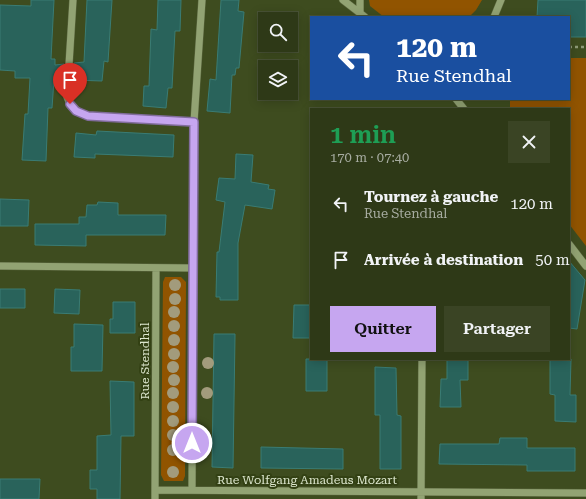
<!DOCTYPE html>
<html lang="fr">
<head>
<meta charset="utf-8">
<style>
  body { margin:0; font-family:"Roboto Serif",serif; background:#3a4424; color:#f1f3f6; height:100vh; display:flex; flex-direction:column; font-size:15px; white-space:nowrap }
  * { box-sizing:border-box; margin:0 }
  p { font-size:13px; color:#a7aca1 }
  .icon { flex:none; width:22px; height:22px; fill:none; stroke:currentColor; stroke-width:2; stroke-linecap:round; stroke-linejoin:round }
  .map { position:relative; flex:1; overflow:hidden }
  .panel { position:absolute; left:310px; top:108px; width:260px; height:252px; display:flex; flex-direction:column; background:#2e3917; border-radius:0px; box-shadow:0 2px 10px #0003,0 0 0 1px #495336 }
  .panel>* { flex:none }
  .top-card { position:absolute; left:310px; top:16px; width:260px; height:84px; border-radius:0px; box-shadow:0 2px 10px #0003,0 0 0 1px #495336; background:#1a4fa0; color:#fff; overflow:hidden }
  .tools { position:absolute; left:258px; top:12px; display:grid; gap:8px }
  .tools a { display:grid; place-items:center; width:40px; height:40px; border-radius:0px; background:#2e3917; box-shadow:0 2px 10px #0003,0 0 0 1px #495336; font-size:20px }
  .pin { position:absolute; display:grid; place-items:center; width:34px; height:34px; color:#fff; margin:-41px -17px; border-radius:50% 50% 50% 0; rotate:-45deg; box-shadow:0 0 4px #0007 }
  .pin .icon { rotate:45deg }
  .me { position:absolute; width:44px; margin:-22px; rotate:0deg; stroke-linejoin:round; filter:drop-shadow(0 0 3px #0008) }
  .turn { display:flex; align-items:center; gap:14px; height:84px; padding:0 20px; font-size:18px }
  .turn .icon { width:52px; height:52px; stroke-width:2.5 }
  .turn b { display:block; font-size:28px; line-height:34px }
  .round { display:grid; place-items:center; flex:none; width:42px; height:42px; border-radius:0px; background:#3a4424 }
  .summary { display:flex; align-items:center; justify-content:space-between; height:68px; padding:0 20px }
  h1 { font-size:24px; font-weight:600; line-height:30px; color:#1e9e55 }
  .button { display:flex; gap:8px; margin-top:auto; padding:8px 20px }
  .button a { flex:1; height:46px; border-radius:0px; background:#c6a6f0; color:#111; font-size:16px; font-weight:600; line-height:46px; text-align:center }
  .button a+a { background:#3a4424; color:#f1f3f6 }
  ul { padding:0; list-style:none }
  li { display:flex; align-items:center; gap:12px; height:56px; padding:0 20px }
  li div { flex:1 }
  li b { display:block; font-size:15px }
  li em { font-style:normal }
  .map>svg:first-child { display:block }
  .green { fill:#915400 }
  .building { fill:#29635b; stroke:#3a7c74 }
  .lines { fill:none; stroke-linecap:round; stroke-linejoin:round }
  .minor-casing { stroke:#5c6840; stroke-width:8 }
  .path { stroke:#8e9a77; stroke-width:2.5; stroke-dasharray:3 3; stroke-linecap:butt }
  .minor { stroke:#92a373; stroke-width:7 }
  .tree { fill:#a29b7c }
  .route-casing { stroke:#816c9c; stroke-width:10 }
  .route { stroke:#c6a6f0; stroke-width:7 }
  .labels { text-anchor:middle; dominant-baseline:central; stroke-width:4; stroke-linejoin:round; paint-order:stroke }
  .street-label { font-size:12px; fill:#dde7ce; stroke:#334114 }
</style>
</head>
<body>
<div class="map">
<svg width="586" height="499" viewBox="0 0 586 499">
  <rect width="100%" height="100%" fill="#3e4c1f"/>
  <path class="green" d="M369,0h113l-6,10 -7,7h-85l-14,-11z
    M569,50h2v8h15v188l-17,-22v-115h-59v-10h59z
    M165,277h16l5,5 -1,194 -2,5h-19l-3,-6 2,-193z"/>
  <path class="building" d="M31,0h23l-3,59h4v6l9,-1 -1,16h-9l-2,28h-4l-2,53 -24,-1 3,-46h3l2,-36h-15v-7l-15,-1v-65l31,1z
    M87,0h25l-4,62 -4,-1 -2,20 -29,-1 1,-17 10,-1z
    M158,0h23l-1,31h-5l-3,57h-4l-2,20 -23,-2 1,-20h5l2,-57 6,1z
    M221,0h18l-1,11 6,1 -5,56h-3l-1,7h-3l-2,38 -23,-2 3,-32 6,1z
    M538,0h48v37h-17v-20h-32z
    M97,131l77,4 -1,22 -78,-3v4l-21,-1 2,-24 20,2z
    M236,154l17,1 -2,27 18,3 -1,4 7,1 -3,19 -27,-4 -7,38v57h-18v-3h-4l1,-45h2l6,-50 -9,-2 3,-22 16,1z
    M0,199l29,1 -1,26h-28z
    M98,202l20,1v12h48l-1,20h-79v11l-51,-1v-21h44v-7h7l1,-12h10z
    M569,261l16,19 -8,49 -8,-1z
    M0,289h25v19h-25z
    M55,289l25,1 -1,24 -25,-1z
    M113,302h22v31h-25v-14h3z
    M294,305h17v33h-18z
    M74,324l29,1 -1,46h-31v-24h3z
    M214,334h21v2l-2,132 -21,-1z
    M306,359h21v32h-21z
    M447,359h21v21h-8l1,27h-21l1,-28h6z
    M550,359h21l-1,36h6v27l-21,-1v-26l-5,-1z
    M375,367l21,1 1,47 4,1v53h-21v-54h-5z
    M110,381l24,1v54h-13l-1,63h-23v-10h-7v-19h7v-34l14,-1z
    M500,438h27v10h48v23h-48v-6l-88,-1 1,-20h59z
    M261,447l82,2v20l-82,-1z
    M0,479h40l-1,20h-39z"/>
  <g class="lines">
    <g class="minor-casing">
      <path id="minor" d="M73,0l-6,97c4,11 10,14 21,19l106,6
        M343,0l22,17
        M360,0v13
        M494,17l7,-17
        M456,99l8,10
        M569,244l17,22
        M0,266l193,2 1,-146 8,-122
        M155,490l1,-222
        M192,490l1,-222
        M155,499v-9l431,3
        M421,499l1,-140"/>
    </g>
    <path class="path" d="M569,47h17"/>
    <use href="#minor" class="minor"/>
  </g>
  <g class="tree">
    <circle cx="175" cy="285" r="6"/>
    <circle cx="175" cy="299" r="6"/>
    <circle cx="174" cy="312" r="6"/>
    <circle cx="174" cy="326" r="6"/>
    <circle cx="174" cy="340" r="6"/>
    <circle cx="174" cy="354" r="6"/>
    <circle cx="208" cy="363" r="6"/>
    <circle cx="173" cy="367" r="6"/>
    <circle cx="174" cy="380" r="6"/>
    <circle cx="173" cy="393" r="6"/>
    <circle cx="207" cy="393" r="6"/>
    <circle cx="173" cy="407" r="6"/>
    <circle cx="173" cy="421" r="6"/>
    <circle cx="173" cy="435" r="6"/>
    <circle cx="173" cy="450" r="6"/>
    <circle cx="173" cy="472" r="6"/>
  </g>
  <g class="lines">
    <g class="route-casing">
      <path id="route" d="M70,104l6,7 12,5 106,6 -2,321"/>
    </g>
    <use href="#route" class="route"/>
  </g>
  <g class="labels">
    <g class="street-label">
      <text transform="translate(145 361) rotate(-90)">Rue Stendhal</text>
      <text x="307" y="480">Rue Wolfgang Amadeus Mozart</text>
    </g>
  </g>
</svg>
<div class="tools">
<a><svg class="icon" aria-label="search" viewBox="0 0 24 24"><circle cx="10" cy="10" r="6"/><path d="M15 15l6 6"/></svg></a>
<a><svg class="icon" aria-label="layers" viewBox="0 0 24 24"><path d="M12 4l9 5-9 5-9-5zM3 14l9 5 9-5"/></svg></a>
</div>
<div class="pin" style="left:70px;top:104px;background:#d93025"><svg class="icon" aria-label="arrive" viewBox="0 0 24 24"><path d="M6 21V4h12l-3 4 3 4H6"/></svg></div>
<svg class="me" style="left:192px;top:443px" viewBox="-20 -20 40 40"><circle r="17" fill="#c6a6f0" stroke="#fff" stroke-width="3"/><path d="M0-11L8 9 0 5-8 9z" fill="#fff"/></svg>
<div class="top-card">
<div class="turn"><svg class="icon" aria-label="left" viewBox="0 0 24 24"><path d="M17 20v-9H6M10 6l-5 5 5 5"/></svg><div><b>120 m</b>Rue Stendhal</div></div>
</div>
<section class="panel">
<div class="summary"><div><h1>1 min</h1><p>170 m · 07:40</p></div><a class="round"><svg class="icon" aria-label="close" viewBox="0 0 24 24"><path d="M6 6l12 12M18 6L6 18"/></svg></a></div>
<ul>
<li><svg class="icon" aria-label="left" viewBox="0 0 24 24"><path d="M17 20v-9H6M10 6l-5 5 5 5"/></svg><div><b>Tournez à gauche</b><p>Rue Stendhal</p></div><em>120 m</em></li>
<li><svg class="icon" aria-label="arrive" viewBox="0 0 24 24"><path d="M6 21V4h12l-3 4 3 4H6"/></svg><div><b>Arrivée à destination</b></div><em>50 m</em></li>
</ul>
<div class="button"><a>Quitter</a><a>Partager</a></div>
</section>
</div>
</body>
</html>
